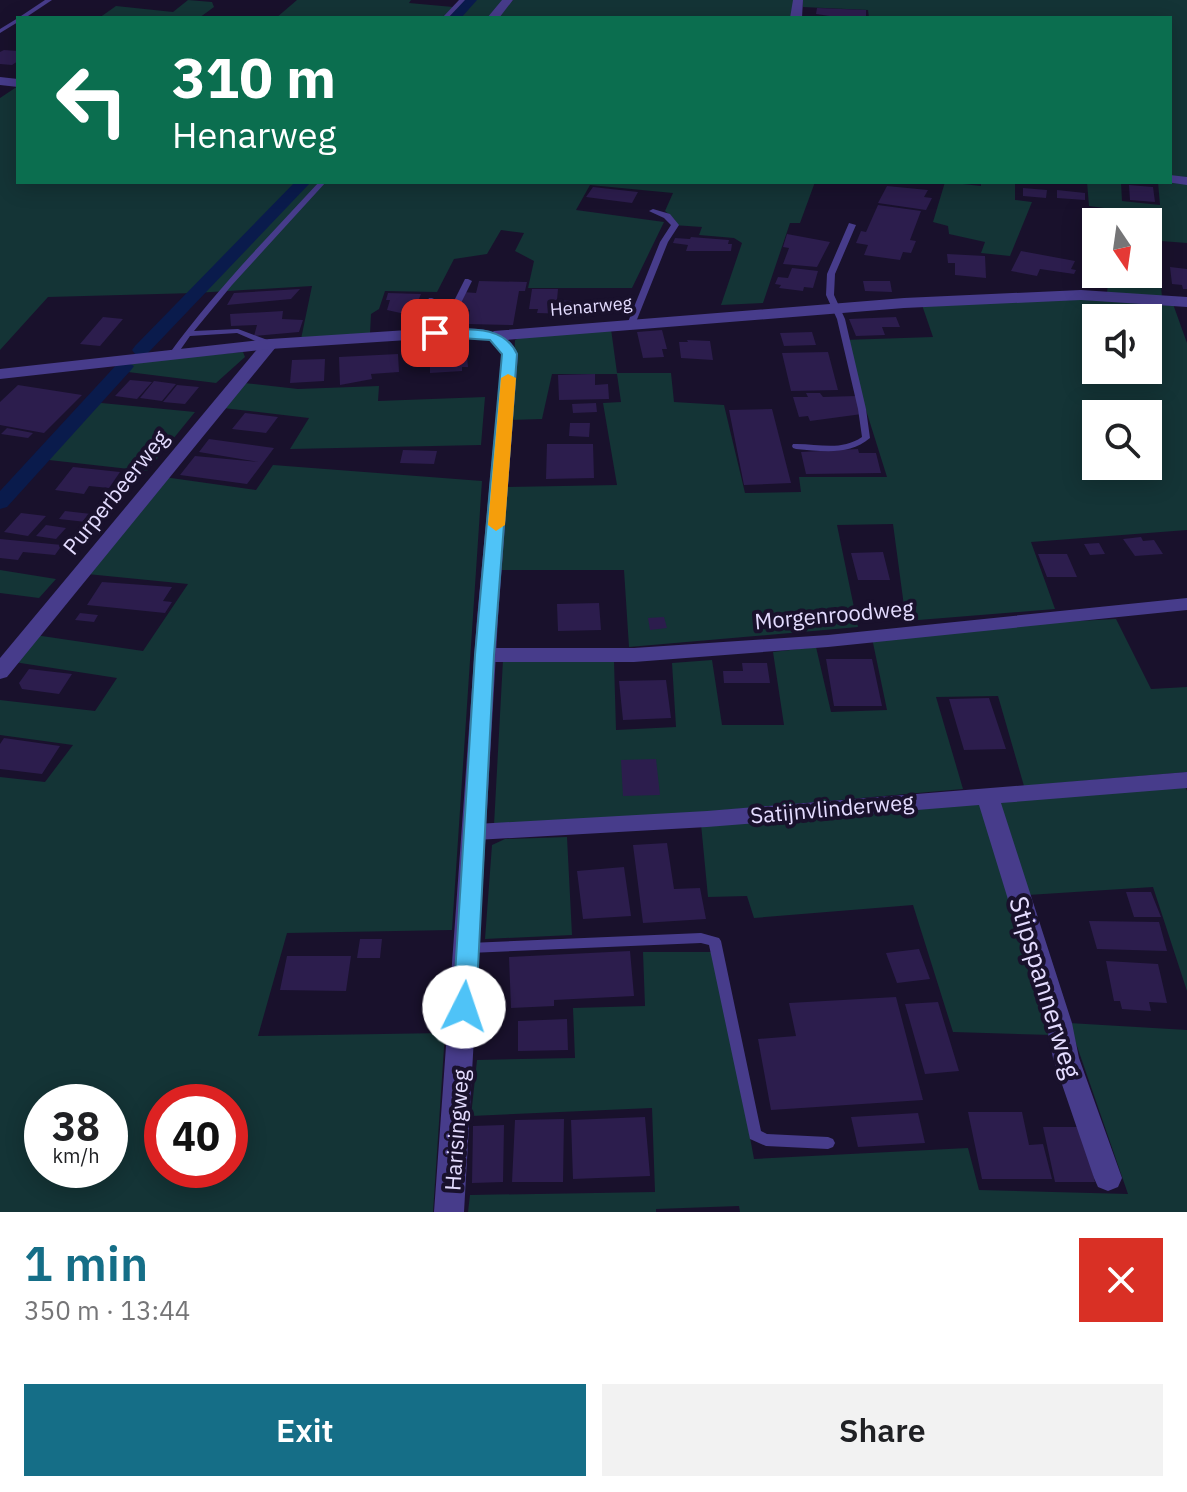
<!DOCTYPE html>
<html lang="en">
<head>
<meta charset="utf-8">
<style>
  body { margin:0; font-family:"IBM Plex Sans",sans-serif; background:#f2f2f2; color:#202124; height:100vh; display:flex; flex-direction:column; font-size:30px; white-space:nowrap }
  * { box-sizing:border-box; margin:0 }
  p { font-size:26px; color:#757577 }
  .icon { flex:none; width:44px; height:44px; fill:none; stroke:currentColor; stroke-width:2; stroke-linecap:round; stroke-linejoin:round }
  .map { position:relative; height:1212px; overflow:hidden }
  .sheet { display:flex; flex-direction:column; background:#fff; flex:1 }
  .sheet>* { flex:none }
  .banner { position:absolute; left:16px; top:16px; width:1156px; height:168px; border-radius:0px; box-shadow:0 4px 20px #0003; background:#0b6e4f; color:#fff; overflow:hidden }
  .needle { width:52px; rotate:167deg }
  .buttons { position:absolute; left:1082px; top:208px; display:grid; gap:16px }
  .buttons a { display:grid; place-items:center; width:80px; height:80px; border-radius:0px; background:#fff; box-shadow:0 4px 20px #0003; font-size:40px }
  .speed { position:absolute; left:24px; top:1084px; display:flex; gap:16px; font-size:40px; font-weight:700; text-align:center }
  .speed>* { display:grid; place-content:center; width:104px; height:104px; border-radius:50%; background:#fff; box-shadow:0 4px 20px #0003; line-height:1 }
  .speed small { font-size:20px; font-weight:400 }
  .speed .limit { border:12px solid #d22; background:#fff; color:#111 }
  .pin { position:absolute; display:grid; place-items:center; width:68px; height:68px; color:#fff; margin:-34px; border-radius:16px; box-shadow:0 4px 12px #0006 }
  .me { position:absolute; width:88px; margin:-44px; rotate:4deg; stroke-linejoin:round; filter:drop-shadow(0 0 6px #0008) }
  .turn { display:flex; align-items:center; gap:28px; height:168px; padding:0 24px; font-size:36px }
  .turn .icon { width:104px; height:104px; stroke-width:2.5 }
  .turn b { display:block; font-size:56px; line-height:68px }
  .round { display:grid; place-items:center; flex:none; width:84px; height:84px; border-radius:0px; background:#f2f2f2 }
  .head { display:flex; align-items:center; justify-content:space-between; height:136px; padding:0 24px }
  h1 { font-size:48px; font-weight:600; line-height:60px; color:#156e87 }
  .cta { display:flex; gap:16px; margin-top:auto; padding:16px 24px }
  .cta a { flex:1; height:92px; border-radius:0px; background:#156e87; color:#fff; font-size:32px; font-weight:600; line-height:92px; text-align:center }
  .cta a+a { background:#f2f2f2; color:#202124 }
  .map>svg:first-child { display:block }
  .green { fill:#143436; fill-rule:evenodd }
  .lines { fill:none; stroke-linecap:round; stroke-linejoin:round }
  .canal { fill:#0a1b4c; fill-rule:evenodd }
  .building { fill:#2c1d4d }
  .service { fill:#473c8b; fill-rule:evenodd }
  .minor { fill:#473c8b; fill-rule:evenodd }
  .tertiary { fill:#473c8b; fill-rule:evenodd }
  .route { fill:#4fc3f7; stroke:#337fa1; stroke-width:2 }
  .slow { fill:#f59e0b }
  .labels { text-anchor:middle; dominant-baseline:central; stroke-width:8; stroke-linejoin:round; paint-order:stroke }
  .far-street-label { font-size:18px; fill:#e4dcff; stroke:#19112c }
  .street-label { font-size:22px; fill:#e4dcff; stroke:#19112c }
  .near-street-label { font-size:26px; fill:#e4dcff; stroke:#19112c }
</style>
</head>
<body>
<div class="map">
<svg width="1187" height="1212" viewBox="0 0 1187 1212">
  <rect width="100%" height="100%" fill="#19112c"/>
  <path class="green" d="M188,0l24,2 2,5 -15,11h-100l17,-12 57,6z
    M297,0h114l-2,3 44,4 -10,11h-167z
    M471,0h33l-15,18h-35z
    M513,0h281l-2,18 -294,-1z
    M803,0h384v178l-17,-2v-158h-301l-1,-8 -65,-3z
    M18,86v96h797l-15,41h-10l-27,80 -42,2 21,-62 -8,-5 -35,-3 3,-8 -29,-2 2,-5 -10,-9 8,-18 -83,-8 -14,25 88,12 -32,66h-104l6,-27 -19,-10 9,-18 -23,-3 -14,24 -33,5 -17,33 -52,-1 -6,18 -8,5 -1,20 -69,5 11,-53 -117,7 -147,4 -48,53v-252z
    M945,182l36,4v-4h34v18l17,2 -22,54 -29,-3 4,-11 -36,-8 -1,-8 -15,-4z
    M1087,182h34l1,19 38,4 -2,-23 29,1v60l-39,-3v-18h-46l2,-14 -15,-2z
    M1148,260l11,1 3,36 -55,-4 2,-19h39z
    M1080,296l93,8 14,39v187l-156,12 24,67 -149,12 -13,-97 -56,1 21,102 -229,20 -5,-77h-123l5,-83 111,-2 -14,-82 18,-1 -4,-28h-65l-10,45 -32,1 5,-80 11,-5 85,-6 6,44h54l3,29 50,3 21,88 56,-1 -2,-15h88l-43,-137 89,-3 -11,-32zM1096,318h52v52h-52zM1096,414h52v52h-52z
    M243,352l2,5 -29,26 -96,-12 9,-9z
    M244,383l54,6 81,-3 -1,15 107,-4 -4,48 -191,4 19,-31 -86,-10z
    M91,402l104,10 -48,59 -107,-12z
    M273,465l209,16 -30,449 -165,3 -29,103 187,-3 -12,179h-433v-435l45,5 28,-37 -73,-10v-35l95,11 22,-33 -103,-16 21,-27 108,16 45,-67 -101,-10 77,-97 92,13zM42,1102h68v68h-68zM162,1102h68v68h-68z
    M0,570l56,9 -17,19 -39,-5z
    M1116,619l35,70 36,-2v85l-163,14 -26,-90 -62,1 27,92 -260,23 -209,13 9,-165 111,1 2,69 60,-3 -4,-64 40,-3 10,65h62l-11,-73 43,-5 15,65 56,-2 -15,-72 129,-13z
    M1185,786l2,5v200l-34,-104 -125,8 -30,-95z
    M983,803l70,232 -100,-3 -40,-127 -159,13 -7,-22 -39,1 -7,-73z
    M567,837l5,98 -87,4 7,-94 13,-6z
    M643,952h73l38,207 214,-11 11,42 149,4 -59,-171 118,7v182h-447l-1,-6 -83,3v3h-188l2,-17 185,-3 -3,-84 -181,8 6,-56 98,-2 -2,-50 72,-2z"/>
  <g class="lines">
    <path class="canal" d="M464,0h13l-16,18h-13z
      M295,182h16l-164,172h-12l-3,-4 3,-4z
      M125,361l9,5 -3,4 -124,137 -7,2v-18l119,-129z"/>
  </g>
  <path class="building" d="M817,8l49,2v7l-23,1 -27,-4z
    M4,50l14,1v10l-6,4 -12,-1v-12z
    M1129,185l24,2 2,15 -25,-2z
    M887,186l41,4 -4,7 8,1 -6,12 -48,-7z
    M593,187l45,5 -6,11 -46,-6z
    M1023,188l24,2 -1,8 -23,-2z
    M1057,190l28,3v7l-28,-2z
    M878,205l43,6 -11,29 6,1 -5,12 -8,-1 -3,8 -36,-5 4,-10 -12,-2 5,-12 5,1z
    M787,234l43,8 -13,25 -34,-3 6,-16 -6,-1z
    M691,237l38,3 -1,4h4l-1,7h-45l2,-6 -15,-2 2,-5 15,1z
    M1021,251l54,10 -4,8 5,1 -2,4 -34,-5 -3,7 -26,-5z
    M947,254l38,2 1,22 -31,-3v-12h-7z
    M1170,267l17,2v20h-4l-1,-4 -10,-1z
    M792,268l26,3 -5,17 -9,-1 -1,4 -24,-3 2,-3 -6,-1 3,-7 10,1z
    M479,281l48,1 -2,9h-6l-6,34 -46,-1 3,-14 -11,-1 4,-17 13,1z
    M863,281h27l2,11 -27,-1z
    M300,289l-9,10 -64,6 7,-12z
    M532,289h26l-1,11 15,1 -2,13 -33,-1 1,-4h-9z
    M388,293l33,1 -3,7h-10l-3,13 -18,-4 3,-10h-4z
    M283,311l-1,8 21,1 -4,12 -45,4 3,-11 -26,1 -1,-12z
    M103,317l20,2 -23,27 -20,-2z
    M896,317l4,10h-18l3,8 -29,1 -7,-17z
    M662,330l5,19h-5l2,8 -21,1 -6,-26z
    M812,332l4,13 -32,1 -4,-13z
    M687,340l23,1 3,19 -32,-2 -2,-16h9z
    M463,352v4h4l1,11h-6v4l-32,2v-20z
    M828,352l10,38 -47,1 -9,-38z
    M398,354l1,18 -28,2 1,5 -32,6 -1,-28z
    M325,359l-1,22 -34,2 2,-23z
    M595,374v11l13,-1 1,15 -50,1 -1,-25z
    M130,380l22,2 -15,17 -22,-3z
    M154,381l22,3 -14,17 -22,-3z
    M18,385l64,10 -38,38 -44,-8v-23z
    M177,385l22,2 -14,17 -22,-2z
    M806,393h14l3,4 33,-1 6,18 -52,7 -2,-5 -9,1 -6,-20h15z
    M596,403l1,9 -24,1 -1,-9z
    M772,409l19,74 -47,2 -15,-75z
    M245,413l33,4 -12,16 -34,-4z
    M570,423h20l-1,14 -20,-1z
    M7,428l26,5 -5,5 -27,-4z
    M209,439l65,9 -27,36 -67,-9 15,-19 64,6 -60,-10z
    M547,444h46l1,34 -48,1z
    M858,449l1,4h17l5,20 -75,1 -5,-22z
    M403,450l34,1 -3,13 -34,-1z
    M73,467l47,5 -11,16 -20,-2 -5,8 -29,-4z
    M65,511l26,3 -5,8 -27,-3z
    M21,513l25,3 -18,20 -24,-4z
    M46,525l20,3 -10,11 -20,-3z
    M1141,537l2,4 11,-1 9,14 -28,2 -12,-17z
    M0,539l62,6 -7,10 -32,-3 -5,8 -18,-2z
    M1099,543l6,11 -15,1 -6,-11z
    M883,552l7,28h-32l-7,-27z
    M1038,554h29l10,23h-30z
    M102,582l70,5 -9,14 9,1 -7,11 -78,-8z
    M599,603l2,27 -43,1 -1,-27z
    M80,613l18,2 -4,7 -19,-2z
    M664,617l3,11 -17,2 -2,-12z
    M826,659h46l10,47h-48z
    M742,663h25l3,20h-46l-1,-12h20z
    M29,669l43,5 -13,20 -37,-5 -3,-6z
    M666,680l5,38 -48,2 -4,-39z
    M989,698l17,51 -42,1 -15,-51z
    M4,738l56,8 -18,28 -42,-5v-25z
    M656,759l4,36 -37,1 -2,-36z
    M667,843l7,46 26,-1 6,31 -63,4 -10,-78z
    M624,867l7,49 -48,3 -6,-48z
    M1126,892h25l10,25h-27z
    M1089,921l70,1 8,29 -70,-2z
    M360,939h22l-2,19h-23z
    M919,949l11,30 -33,4 -11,-30z
    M630,951l4,45 -80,4v6l-43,2 -2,-51z
    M287,956h64l-5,35 -66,-1z
    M1106,961l52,3 9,39 -18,-1 2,9 -29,-2 -2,-8h-6z
    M896,997l27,103 -152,10 -13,-71 38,-3 -7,-33z
    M938,1002l21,69 -34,3 -20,-70z
    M567,1019l1,31 -50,1v-30z
    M968,1112h54l7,33 14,-1 9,35h-70z
    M918,1113l7,30 -67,4 -7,-30z
    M645,1117l5,59 -77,3 -2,-59z
    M564,1119l-1,63h-51l3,-62z
    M504,1125l-1,57 -31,1 1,-57z
    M1043,1127h38l14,55h-40z"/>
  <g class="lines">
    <path class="service" d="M45,0h7l-27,18h-7z
      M459,0h6l-17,18h-6z
      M18,18v4l-18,11v-4z
      M319,182h7l-94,103 -38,46 44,-2 35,13v4h-6l-30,-13 -47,3 -14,20h-6l-1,-2c45,-62 98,-116 150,-172z
      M653,209l17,5 9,11 -11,17 -32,80 -4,2 -4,-2 32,-80 11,-17 -7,-7 -13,-6 -2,-1z
      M849,223l7,2 -21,49 -1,21 11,24 21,90 4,29c-21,18 -48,13 -74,11l-3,-1 -1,-2 1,-2c24,-1 47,8 69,-7l-4,-28 -21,-90 -11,-24 1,-21z
      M465,279h3l4,2 -19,38 5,13 -4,2 -4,-2 -5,-13z
      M429,298h3l4,2c-7,12 -14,23 -17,36h-6l-1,-8z
      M701,933l18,5 2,3 40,190 6,3 61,3 5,2 2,4 -2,4 -5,2 -62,-3 -16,-7 -41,-194 -8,-2 -232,10 -4,-2 -2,-3 2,-3 4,-2z"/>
    <path class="minor" d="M502,0h11l-14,18h-12z
      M793,0h10l-1,18h-12z
      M0,77l18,2v8l-18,-2z
      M1170,175l17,2v8l-21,-3h4z
      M1081,290l106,7v10l-106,-7 -177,8 -410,33 -8,-5 8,-5 410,-33z
      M270,339l8,5 -2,3 -269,330 -7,2v-21l264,-317z
      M1187,598v12l-359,37 -194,15h-149l-10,-7 10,-7h149l194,-13z
      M1187,772v16l-186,15 71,220 7,35 43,120 -4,9 -10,4 -10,-4 -4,-9 -41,-120 -7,-35 -67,-218 -272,22 -231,13 -8,-2 -4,-6 4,-6 8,-2 231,-13z"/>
    <path class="tertiary" d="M454,327c26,3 52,0 64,27l-20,264 -34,594h-30l43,-594 25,-264 -12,-14 -36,-3 -184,12 -270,30v-10l270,-30z"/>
  </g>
  <path class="route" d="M435,329c29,1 68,-6 82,25l-23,301 -18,352 -3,7 -9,3 -8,-3 -3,-7 22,-352 27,-301 -12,-14 -60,-4v-6z"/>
  <path class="slow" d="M508,374l8,4 -11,147 -9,6 -8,-6 13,-147z"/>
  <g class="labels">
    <g class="far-street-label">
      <text transform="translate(591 306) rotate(-5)">Henarweg</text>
    </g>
    <g class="street-label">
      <text transform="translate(115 492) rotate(-51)">Purperbeerweg</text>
      <text transform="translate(834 614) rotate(-5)">Morgenroodweg</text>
      <text transform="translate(832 808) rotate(-5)">Satijnvlinderweg</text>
      <text transform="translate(456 1130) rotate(-86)">Harisingweg</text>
    </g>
    <g class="near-street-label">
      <text transform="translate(1046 987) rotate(73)">Stipspannerweg</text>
    </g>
  </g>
</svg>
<div class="buttons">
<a><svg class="needle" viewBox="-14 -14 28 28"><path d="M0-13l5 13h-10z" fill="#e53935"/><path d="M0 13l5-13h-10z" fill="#757577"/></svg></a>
<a><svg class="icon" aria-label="sound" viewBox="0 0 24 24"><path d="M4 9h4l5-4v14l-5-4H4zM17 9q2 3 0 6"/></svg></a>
<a><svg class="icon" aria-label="search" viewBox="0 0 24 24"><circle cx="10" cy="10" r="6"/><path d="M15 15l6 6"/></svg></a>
</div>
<div class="speed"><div>38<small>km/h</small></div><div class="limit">40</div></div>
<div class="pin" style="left:435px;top:333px;background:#d93025"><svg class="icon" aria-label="arrive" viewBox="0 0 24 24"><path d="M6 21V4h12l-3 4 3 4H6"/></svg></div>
<svg class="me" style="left:464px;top:1007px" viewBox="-20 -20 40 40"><circle r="19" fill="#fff"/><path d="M0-13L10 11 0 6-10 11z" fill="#4fc3f7"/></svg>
<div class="banner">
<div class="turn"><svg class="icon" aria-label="left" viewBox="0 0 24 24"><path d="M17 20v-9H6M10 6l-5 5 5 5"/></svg><div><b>310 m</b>Henarweg</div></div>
</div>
</div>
<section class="sheet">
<div class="head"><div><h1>1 min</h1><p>350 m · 13:44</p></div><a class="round" style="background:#d93025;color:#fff"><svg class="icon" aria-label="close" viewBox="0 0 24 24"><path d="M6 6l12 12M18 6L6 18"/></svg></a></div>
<div class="cta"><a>Exit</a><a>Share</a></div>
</section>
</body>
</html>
